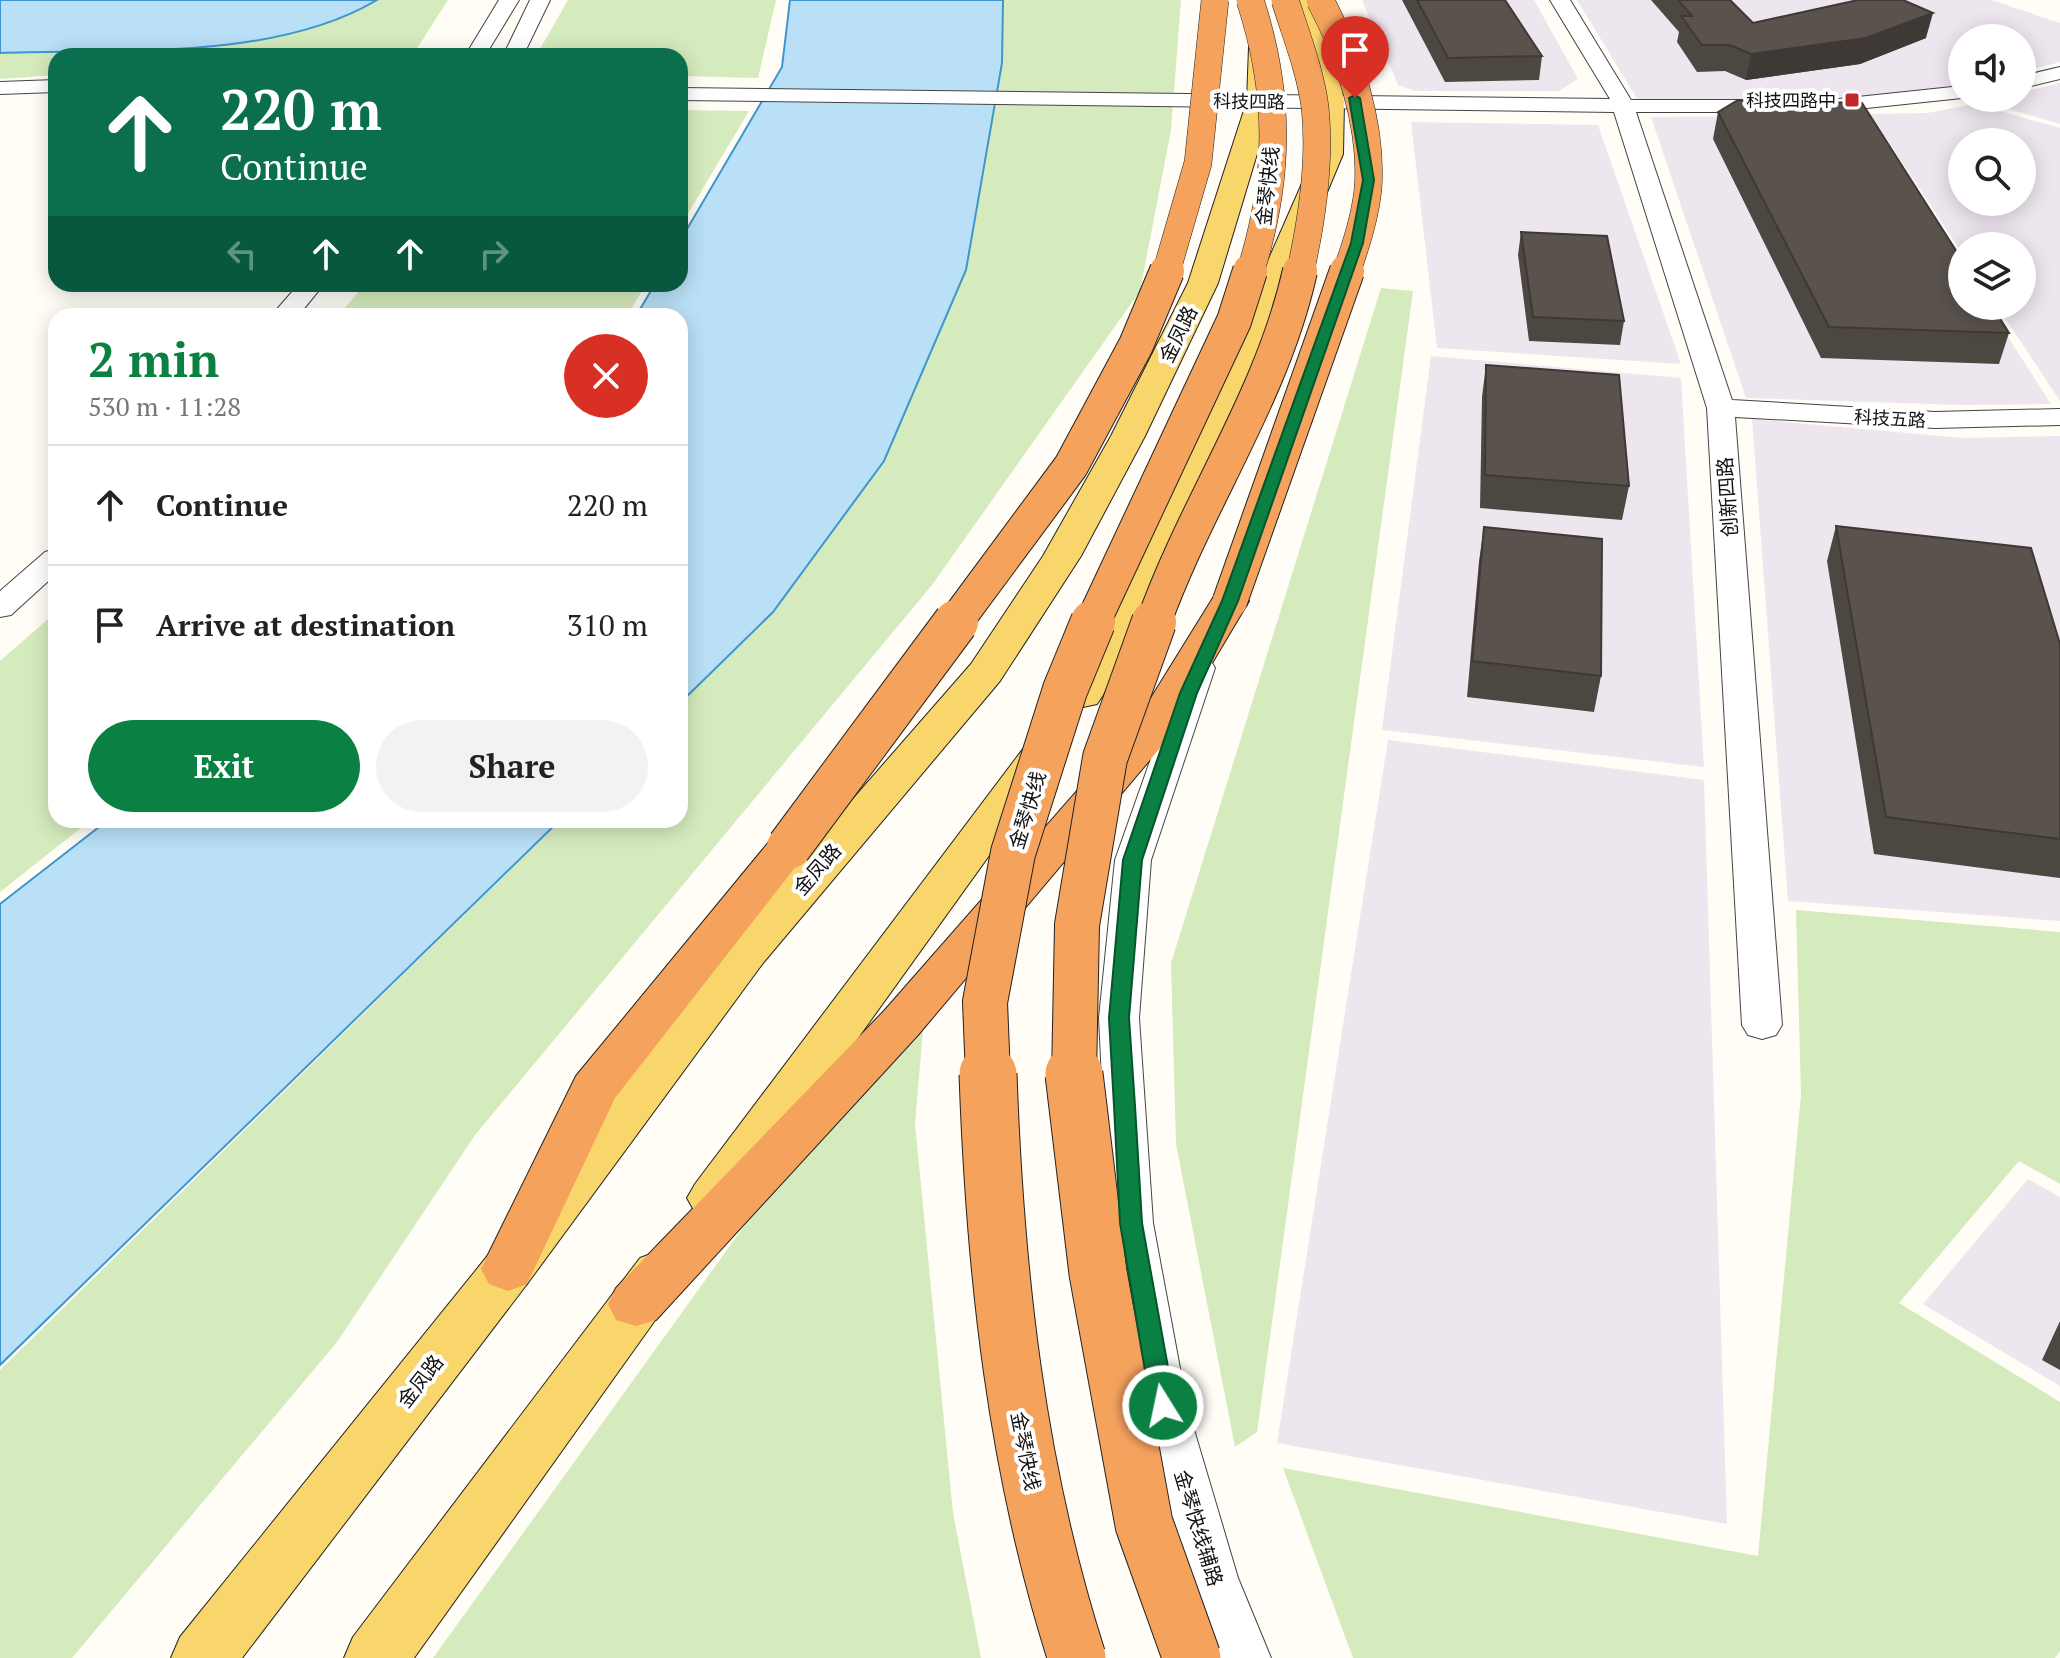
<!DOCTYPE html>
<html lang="en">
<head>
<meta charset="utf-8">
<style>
  body { margin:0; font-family:"PT Serif","Noto Sans SC",serif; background:#f2f2f2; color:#222; height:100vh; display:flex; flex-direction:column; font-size:30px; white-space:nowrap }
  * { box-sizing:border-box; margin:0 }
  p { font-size:26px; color:#767676 }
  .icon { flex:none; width:44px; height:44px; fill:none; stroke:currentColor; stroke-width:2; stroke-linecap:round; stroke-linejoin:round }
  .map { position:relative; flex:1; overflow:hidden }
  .side { position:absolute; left:48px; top:308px; width:640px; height:520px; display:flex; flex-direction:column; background:#fff; border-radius:24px; box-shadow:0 4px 20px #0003 }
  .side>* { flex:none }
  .hud { position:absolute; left:48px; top:48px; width:640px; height:244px; border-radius:24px; box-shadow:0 4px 20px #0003; background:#0b6e4f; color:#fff; overflow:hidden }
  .buttons { position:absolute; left:1948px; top:24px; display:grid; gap:16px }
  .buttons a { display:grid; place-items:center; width:88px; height:88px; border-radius:50%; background:#fff; box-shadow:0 4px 20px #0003; font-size:40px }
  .pin { position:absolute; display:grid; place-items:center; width:68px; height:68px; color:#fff; margin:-82px -34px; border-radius:50% 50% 50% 0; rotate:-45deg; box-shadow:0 0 8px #0007 }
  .pin .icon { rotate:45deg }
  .me { position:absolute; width:88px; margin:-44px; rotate:350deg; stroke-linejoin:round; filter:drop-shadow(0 0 6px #0008) }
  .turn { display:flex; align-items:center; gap:28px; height:168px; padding:0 40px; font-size:36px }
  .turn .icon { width:104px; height:104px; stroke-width:2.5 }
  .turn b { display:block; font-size:56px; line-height:68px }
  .lanes { display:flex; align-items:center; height:76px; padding:0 40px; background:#0003; justify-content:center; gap:40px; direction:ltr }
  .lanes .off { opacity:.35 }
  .round { display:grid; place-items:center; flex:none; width:84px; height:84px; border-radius:42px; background:#f2f2f2 }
  .summary { display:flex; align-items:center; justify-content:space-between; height:136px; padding:0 40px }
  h1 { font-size:48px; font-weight:800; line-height:60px; color:#0b8043 }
  .primary-button { display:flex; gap:16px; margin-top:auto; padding:16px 40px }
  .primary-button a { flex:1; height:92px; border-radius:48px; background:#0b8043; color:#fff; font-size:32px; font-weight:800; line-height:92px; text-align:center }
  .primary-button a+a { background:#f2f2f2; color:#222 }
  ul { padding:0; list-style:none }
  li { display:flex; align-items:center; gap:24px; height:120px; padding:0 40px; border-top:2px solid #e0e0e0 }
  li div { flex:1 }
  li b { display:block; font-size:30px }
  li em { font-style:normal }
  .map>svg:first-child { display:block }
  .industrial { fill:#eee6ef; fill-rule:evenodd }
  .green { fill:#d5ebbd }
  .water { fill:#b9e0f7; stroke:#3f96cf; stroke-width:2 }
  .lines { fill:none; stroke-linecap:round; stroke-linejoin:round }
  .minor-casing { stroke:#444; stroke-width:2 }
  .major-casing { stroke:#222; stroke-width:2 }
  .highway-casing { stroke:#222; stroke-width:2 }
  .minor { fill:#fff; fill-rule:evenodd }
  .major { fill:#f9d66b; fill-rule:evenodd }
  .highway { fill:#f5a25d; fill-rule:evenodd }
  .highway-bridge-far3-casing { stroke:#222; stroke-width:28; stroke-linecap:butt }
  .highway-bridge-far2-casing { stroke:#222; stroke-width:36; stroke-linecap:butt }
  .highway-bridge-far1-casing { stroke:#222; stroke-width:46; stroke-linecap:butt }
  .highway-bridge-casing { stroke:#222; stroke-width:59; stroke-linecap:butt }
  .highway-bridge-far3 { stroke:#f5a25d; stroke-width:27 }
  .highway-bridge-far2 { stroke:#f5a25d; stroke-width:34 }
  .highway-bridge-far1 { stroke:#f5a25d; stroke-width:44 }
  .highway-bridge { stroke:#f5a25d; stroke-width:57 }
  .wall { fill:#4d4742 }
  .shaded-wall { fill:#3f3936 }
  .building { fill:#5a524d; stroke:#3f3936; stroke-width:2 }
  .route { fill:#0b8043; stroke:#07532c; stroke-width:2 }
  .poi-dot { fill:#c4262e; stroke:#fff; stroke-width:3 }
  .labels { text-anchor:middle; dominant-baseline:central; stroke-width:8; stroke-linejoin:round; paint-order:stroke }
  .far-poi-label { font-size:18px; fill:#111; stroke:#fff; text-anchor:end }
  .far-street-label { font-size:18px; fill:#111; stroke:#fff }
  .street-label { font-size:20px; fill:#111; stroke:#fff }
</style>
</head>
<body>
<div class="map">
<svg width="2060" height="1658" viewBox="0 0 2060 1658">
  <rect width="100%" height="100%" fill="#fffdf5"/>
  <path class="industrial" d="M1362,0h172l44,79 -19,12h-144l-17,-6z
    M1577,0h414l69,23v39l-38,10v-34h-60v50l-143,13 -180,1z
    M2060,83v41l-79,-23 41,-3v-6z
    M1975,104l85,24v273l-63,-95h25v-60h-60v7l-92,-139 57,-1zM1962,142h60v60h-60z
    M1865,115l97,191h26l63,98 -89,1 -216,-7 -95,-281z
    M1411,122l187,3 83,239 -244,-16z
    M1431,356l250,22 23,389 -322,-37z
    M1752,419l211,19 97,-2v485l-272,-20z
    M1388,740l316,40 23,744 -450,-81z
    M2028,1179l32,18v189l-137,-82z"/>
  <path class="green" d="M0,0h448l-36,56h-356v19l-56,4z
    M568,0h208l-18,78 -78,-2v-20h-144z
    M1003,0h178l-10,130 -31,161 -208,294 -457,550 -138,207 -265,316h-72v-288l561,-550h119v-117l93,-91 111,-151 82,-191 36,-207z
    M680,110l69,1 -69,116z
    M365,284h281l-19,32h-289z
    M1381,288l32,3 -156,1141 -22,15 -59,-303 -5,-181z
    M56,612v208h35l-91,72v-231z
    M1796,910l264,22v252l-41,-23 -120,142 161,99v249l-5,7h-702l-70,-190 475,88 43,-461z
    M928,971l-13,153 38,389 28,145h-548z"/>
  <path class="water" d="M0,0h377c-102,61 -260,49 -377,53z
    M790,0h213l-1,63 -36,207 -82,191 -111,151 -93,91v-387h-44l19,-32h25v-43l102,-174z
    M108,820h452l-560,545v-461z"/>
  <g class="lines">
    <g class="minor-casing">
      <path id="minor" d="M499,0h20l-34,56h-20z
        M530,0h20l-27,56h-20z
        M1550,0h20l61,100h198l133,-14v12l-133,14h-193l96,288 203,12 125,-3v16l-125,3 -200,-11 47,608 -6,10 -14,4 -14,-4 -6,-10 -35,-617 -93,-296 -934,-12v-12l930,11z
        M2060,67v12l-38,9v-12z
        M56,80v12l-56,2v-12z
        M299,284h25l-26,32h-27z
        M56,549v25l-45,41 -11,2v-26l45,-39z
        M1199,658l12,3 4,7 -64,192 -12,158 14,205 34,183 51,172 33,80h-52l-33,-80 -47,-172 -30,-183 -10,-205 16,-158 68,-192 4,-7z"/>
    </g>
    <g class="major-casing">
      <path id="major" d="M1291,0h24l20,46 9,56 -1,52 -108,259 -132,282 -6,9 -14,3 -14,-3 -6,-9 138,-282 114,-259 3,-52 -7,-56z
        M1261,40l12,7v54l-55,182 -73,153 -64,120 -81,125 -237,282 -236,321 -285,374h-71l9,-21 309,-383 240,-313 242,-277 72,-108 68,-120 77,-153 59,-182 2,-54z
        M1041,741l15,4 6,9 -329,458 -19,6 -19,-6 -8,-14 8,-14 331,-439z
        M659,1251l19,7 9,15 -9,15 -264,370h-70l9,-21 287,-379z"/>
    </g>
    <g class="highway-casing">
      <path id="highway" d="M1230,590l14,3 5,8 -84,141 -247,293 -262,285 -20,6 -20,-6 -8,-16 8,-16 268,-277 249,-284 83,-134z
        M789,833l16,4 6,10 -196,251 -88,186 -19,7 -19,-7 -8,-15 95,-193 197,-239z"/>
    </g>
    <use href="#minor" class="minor"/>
    <use href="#major" class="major"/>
    <use href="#highway" class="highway"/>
    <g class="highway-bridge-far3-casing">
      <path id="highway-bridge-far3" d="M1285,0c11,35 25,70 30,107 6,55 -3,113 -15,166
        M1320,0c29,54 53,127 48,189 -3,29 -12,57 -22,84
        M1166,273l32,-110 17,-163
        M1250,273c30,-95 31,-178 0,-273"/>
    </g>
    <g class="highway-bridge-far2-casing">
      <path id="highway-bridge-far2" d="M1230,601l117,-330
        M954,624l117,-158 65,-121 31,-74
        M1092,624l142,-303 16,-50
        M1153,624c43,-121 119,-227 147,-353"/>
    </g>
    <g class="highway-bridge-far1-casing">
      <path id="highway-bridge-far1" d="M789,847l167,-225
        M988,1076l-3,-74 28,-149 52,-163 28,-68
        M1074,1076l3,-151 28,-167 49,-136"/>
    </g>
    <g class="highway-bridge-casing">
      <path id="highway-bridge" d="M988,1074c7,198 28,394 89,584
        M1074,1074l24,199 46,251 48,134"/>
    </g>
    <use href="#highway-bridge-far3" class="highway-bridge-far3"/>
    <use href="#highway-bridge-far2" class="highway-bridge-far2"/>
    <use href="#highway-bridge-far1" class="highway-bridge-far1"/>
    <use href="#highway-bridge" class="highway-bridge"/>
  </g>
  <path class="wall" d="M1402,0h103l37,56 -3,24 -94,2z
    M1651,0h79l23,23 173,15 -66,26 -114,16 -21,-9 -28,1 -20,-30 2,-10z
    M1718,112l291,221 -10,31 -178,-6 -108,-219z
    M1521,232l103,89 -4,24 -91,-4 -11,-86z
    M1486,365l143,121 -7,34 -142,-12 2,-111z
    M1836,526l224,118v234l-186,-24 -47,-293z
    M1484,527l117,149 -7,36 -127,-15 12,-136z
    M2060,1321v49l-18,-10z"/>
  <path class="shaded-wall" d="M1933,13l-7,25 -66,26 -114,16 5,-26z"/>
  <path class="building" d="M1417,0h88l37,56 -94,2z
    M1678,0h52l23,23 105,-23h45l30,13 -67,25 -115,16 -21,-9h-28l-21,-29h11z
    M1738,100l124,3 100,157v46h30l17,27 -180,-6 -111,-215z
    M1521,232l86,4 17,85 -91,-4z
    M1486,365l133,10 10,111 -144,-11z
    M1836,526l195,22 29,96v195l-174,-22z
    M1484,527l118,12 -1,137 -129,-15z"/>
  <path class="route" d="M1355,95l5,3 14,82 -11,63 -125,358 -41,92 -55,167 -13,158 6,88 7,117 33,183 -4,7 -8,3 -9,-3 -3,-7 -31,-183 -6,-117 -5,-88 14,-158 57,-167 42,-92 129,-358 12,-63 -14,-82z"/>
  <rect class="poi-dot" x="1844" y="92" width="16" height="16" rx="4"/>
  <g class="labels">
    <g class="far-poi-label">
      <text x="1836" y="100">科技四路中</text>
    </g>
    <g class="far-street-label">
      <text transform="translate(1249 101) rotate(1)">科技四路</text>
      <text transform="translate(1890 418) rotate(3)">科技五路</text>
    </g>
    <g class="street-label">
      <text transform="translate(1267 186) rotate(-84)">金琴快线</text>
      <text transform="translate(1178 334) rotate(-64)">金凤路</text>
      <text transform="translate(1727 497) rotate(-94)">创新四路</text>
      <text transform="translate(1027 810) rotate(-73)">金琴快线</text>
      <text transform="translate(817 869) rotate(-49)">金凤路</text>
      <text transform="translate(420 1381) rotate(-52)">金凤路</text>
      <text transform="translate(1026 1451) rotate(79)">金琴快线</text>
      <text transform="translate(1199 1528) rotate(73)">金琴快线辅路</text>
    </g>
  </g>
</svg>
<div class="buttons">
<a><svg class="icon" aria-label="sound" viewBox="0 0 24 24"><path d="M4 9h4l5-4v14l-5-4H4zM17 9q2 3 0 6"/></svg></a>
<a><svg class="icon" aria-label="search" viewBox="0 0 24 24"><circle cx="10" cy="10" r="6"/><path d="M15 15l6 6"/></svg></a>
<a><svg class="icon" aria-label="layers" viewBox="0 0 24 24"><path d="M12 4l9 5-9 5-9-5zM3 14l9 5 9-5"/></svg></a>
</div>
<div class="pin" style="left:1355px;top:98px;background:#d93025"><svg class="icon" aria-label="arrive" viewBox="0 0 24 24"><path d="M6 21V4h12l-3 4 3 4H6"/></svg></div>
<svg class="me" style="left:1163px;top:1406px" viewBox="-20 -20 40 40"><circle r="17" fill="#0b8043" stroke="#fff" stroke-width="3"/><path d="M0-11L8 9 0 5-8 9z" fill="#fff"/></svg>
<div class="hud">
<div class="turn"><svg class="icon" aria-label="ahead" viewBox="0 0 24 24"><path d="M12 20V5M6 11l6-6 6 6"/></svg><div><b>220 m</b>Continue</div></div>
<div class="lanes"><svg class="icon off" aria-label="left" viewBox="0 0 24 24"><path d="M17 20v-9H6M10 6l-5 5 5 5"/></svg><svg class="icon" aria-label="ahead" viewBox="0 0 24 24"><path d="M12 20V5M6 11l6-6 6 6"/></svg><svg class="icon" aria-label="ahead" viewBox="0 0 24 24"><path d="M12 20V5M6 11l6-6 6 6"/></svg><svg class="icon off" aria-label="right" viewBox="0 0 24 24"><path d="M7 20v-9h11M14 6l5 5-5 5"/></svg></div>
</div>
<section class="side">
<div class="summary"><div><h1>2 min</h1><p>530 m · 11:28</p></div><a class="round" style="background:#d93025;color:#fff"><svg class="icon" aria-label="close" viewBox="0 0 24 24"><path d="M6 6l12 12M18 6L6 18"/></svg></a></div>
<ul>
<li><svg class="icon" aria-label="ahead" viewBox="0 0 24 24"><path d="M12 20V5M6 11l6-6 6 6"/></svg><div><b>Continue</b></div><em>220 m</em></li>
<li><svg class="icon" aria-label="arrive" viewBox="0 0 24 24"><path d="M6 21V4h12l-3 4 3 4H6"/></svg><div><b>Arrive at destination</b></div><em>310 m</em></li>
</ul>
<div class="primary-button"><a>Exit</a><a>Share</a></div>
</section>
</div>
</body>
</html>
